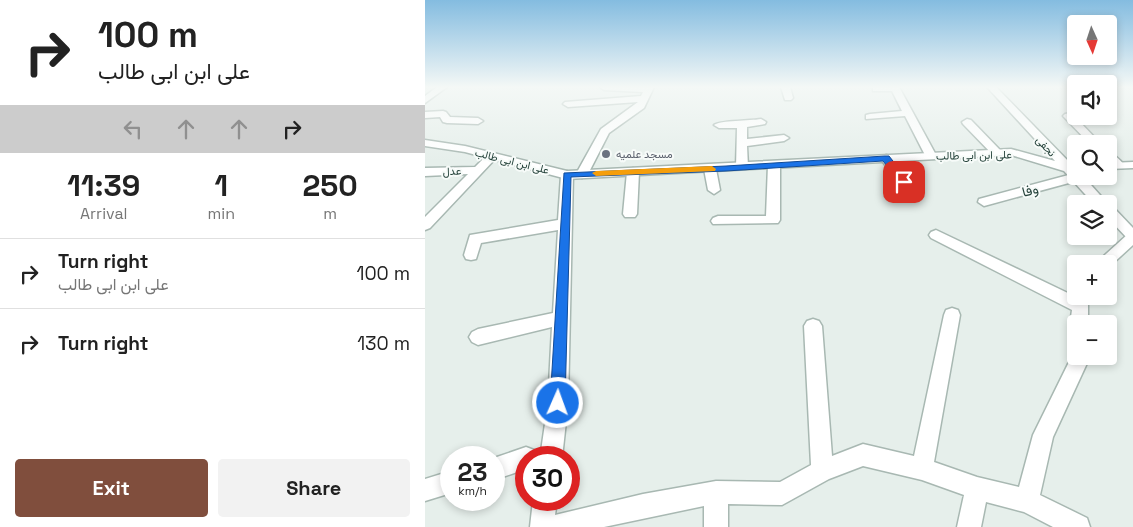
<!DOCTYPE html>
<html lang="en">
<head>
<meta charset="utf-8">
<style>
  body { margin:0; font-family:"Space Grotesk",Vazirmatn,sans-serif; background:#f2f2f2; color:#222; height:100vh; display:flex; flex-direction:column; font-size:19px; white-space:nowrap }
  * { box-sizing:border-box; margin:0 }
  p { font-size:16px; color:#767676 }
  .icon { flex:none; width:28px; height:28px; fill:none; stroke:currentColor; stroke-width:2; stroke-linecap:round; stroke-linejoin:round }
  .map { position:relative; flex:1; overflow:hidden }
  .sheet { display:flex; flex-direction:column; background:#fff; width:425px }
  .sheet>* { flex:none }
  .hud { background:#fff; color:#222; overflow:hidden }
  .needle { width:32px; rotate:177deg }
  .controls { position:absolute; left:642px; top:15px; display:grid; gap:10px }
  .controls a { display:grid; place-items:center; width:50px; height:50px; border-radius:5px; background:#fff; box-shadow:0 2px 8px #0003; font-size:25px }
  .speed { position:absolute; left:15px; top:446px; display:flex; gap:10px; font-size:25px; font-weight:700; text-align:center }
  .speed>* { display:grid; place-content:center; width:65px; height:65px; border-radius:50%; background:#fff; box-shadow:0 2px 8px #0003; line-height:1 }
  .speed small { font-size:12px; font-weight:400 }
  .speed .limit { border:8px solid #d22; background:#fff; color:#111 }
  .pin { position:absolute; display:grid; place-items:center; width:42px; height:42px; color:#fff; margin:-21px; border-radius:10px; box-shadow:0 2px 8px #0006 }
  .me { position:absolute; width:55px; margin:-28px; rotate:2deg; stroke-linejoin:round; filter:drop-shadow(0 0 4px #0008) }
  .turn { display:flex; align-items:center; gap:18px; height:105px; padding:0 15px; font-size:22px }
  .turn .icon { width:65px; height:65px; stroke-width:2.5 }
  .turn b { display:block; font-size:35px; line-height:42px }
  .lanes { display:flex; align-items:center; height:48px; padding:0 15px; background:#0003; justify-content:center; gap:25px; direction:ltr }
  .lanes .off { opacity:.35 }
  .eta { display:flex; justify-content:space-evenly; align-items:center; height:85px; text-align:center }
  .eta b { font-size:30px; font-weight:800; line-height:35px }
  .action { display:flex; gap:10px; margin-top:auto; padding:10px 15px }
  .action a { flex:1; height:58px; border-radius:5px; background:#804e3d; color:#fff; font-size:20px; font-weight:800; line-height:58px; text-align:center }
  .action a+a { background:#f2f2f2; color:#222 }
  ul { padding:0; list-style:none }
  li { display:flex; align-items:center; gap:15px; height:70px; padding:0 15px; border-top:1px solid #e0e0e0 }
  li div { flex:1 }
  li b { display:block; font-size:19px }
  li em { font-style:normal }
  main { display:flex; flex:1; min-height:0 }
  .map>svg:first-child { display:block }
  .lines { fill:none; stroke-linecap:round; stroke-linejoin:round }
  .minor-casing { stroke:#a8b8b2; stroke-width:3 }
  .tertiary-casing { stroke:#a8b8b2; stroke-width:3 }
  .minor { fill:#fff; fill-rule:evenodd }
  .tertiary { fill:#fff; fill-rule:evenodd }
  .route { fill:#1a73e8; stroke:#114b97 }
  .slow { fill:#f59e0b }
  .worship-dot { fill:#6b7280; stroke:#f7fbf9; stroke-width:2 }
  .labels { text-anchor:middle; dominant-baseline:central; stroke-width:4; stroke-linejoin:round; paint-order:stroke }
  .far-street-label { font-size:11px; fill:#24423a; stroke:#f7fbf9 }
  .far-worship-label { font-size:11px; fill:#5b616d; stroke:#f7fbf9; text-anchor:start }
  .street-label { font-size:14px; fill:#24423a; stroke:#f7fbf9 }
</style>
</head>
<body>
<main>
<section class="sheet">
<div class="hud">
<div class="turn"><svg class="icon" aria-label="right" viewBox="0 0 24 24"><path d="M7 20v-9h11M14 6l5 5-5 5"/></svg><div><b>100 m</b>علی ابن ابی طالب</div></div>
<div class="lanes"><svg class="icon off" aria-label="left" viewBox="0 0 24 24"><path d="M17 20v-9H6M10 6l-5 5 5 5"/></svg><svg class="icon off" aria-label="ahead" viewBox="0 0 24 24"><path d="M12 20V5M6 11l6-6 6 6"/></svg><svg class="icon off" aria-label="ahead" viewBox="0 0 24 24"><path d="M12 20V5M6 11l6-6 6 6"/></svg><svg class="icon" aria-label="right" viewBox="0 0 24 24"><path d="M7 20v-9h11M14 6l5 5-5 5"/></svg></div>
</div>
<div class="eta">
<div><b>11:39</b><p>Arrival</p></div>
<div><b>1</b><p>min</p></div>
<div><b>250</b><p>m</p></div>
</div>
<ul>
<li><svg class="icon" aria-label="right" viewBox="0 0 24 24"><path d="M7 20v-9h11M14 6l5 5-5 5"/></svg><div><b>Turn right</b><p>علی ابن ابی طالب</p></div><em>100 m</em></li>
<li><svg class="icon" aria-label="right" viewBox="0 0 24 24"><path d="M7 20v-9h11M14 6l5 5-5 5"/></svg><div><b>Turn right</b></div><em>130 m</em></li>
</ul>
<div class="action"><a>Exit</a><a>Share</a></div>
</section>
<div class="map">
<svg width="708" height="527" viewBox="0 0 708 527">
  <rect width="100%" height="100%" fill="#e6efeb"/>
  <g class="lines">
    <g class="minor-casing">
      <path id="minor" d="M12,87h10l-22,16v-7z
        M175,87h54l-10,21 -35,25 -21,41 -6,4 -6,-4 25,-45 37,-27 -70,5 -5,-3 2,-2 76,-6 2,-4 -39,-2z
        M356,87h9l3,11 -2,2h-6z
        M448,87h26l37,68 -2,2h-8l-21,-41 -39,3v-4l4,-1 32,-3 -10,-20h-19z
        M18,111l3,1 4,5 28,1 5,3 -5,3 -31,-1 -4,-1 -3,-5 -15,1v-6z
        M651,112v4h4l-4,2 25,26h-11l-27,-28 2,-2z
        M336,119l5,3 -1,2 -18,3v12l37,-4 5,3 -5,3 -37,5 1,21 -2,2h-8l-2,-2 1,-39h-18l-5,-3c6,-5 36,-4 47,-6z
        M542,119l4,1 30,31 2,2 -2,2h-8l-30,-31 -1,-2z
        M67,153l4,1 2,2 -2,2 -66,70 -5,2v-13l43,-43 -43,2v-8l50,-1 13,-13z
        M684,153c6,1 12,8 16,13l-2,2h-8l-6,-6z
        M461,155l4,1 18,23 2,3 -2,3h-8l-20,-27z
        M349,162l6,3v55l-2,3 -65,1 -2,-3 2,-3 5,-2h48l2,-51z
        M285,165l6,4 4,21 -6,4 -6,-4 -4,-21z
        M208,168l6,4 -2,42 -2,3h-10l-2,-3 4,-42z
        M142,171l6,4 -5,228 -6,55h-22l8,-55 4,-76 -74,18 -6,-3 -3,-5 3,-5 6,-3 75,-16 5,-83 -77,13 -5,16 -5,1 -5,-1 -2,-4 6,-20 88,-15 3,-45z
        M651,173v3l6,1 -2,3 -96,26 -6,-4 1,-3z
        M511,230l138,66 2,-3v3h12v28h-12v6l-3,-1 -3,-5 2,-14 -141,-72 -2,-3 2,-3z
        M708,232v13l-24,22v-3h-14l33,-30z
        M527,308l6,2 2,5 -26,147 43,15 42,10 14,-52 37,-75 3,-10 3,-1v7h12v5l-35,76 -13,58 47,23 3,9h-37l-29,-15 -38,-10 -5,25h-24l7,-32 -42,-15 -59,-14 -34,13 -47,26 -54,-1v23h-24v-21l-100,21h-74l3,-27h24l-2,15 88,-21 73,-13 64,1 31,-17 -7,-139 3,-5 6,-2 6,2 3,5 10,130 31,-12 51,12 30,-141 2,-5z
        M101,447l8,3 3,8h-11v11l-32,11v-22z
        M26,471v22l-26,8v-22z"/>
    </g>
    <g class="tertiary-casing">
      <path id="tertiary" d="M562,87h9l75,77 5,1v11h7l25,28h-14l-30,-33 -53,-16 -444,24 -102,-27 -40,-6v-6l40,6 102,25 444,-22 44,12z
        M708,162v6l-24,1v-6z
        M684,207l5,1 19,20v13l-5,-2 -19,-20z"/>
    </g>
    <use href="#minor" class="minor"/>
    <use href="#tertiary" class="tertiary"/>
  </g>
  <linearGradient id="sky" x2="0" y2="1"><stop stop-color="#84bce0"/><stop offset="0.54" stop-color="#f4f8f6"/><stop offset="1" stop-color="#f4f8f6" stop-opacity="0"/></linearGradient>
  <rect width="708" height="161" fill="url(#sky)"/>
  <path class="route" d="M460,156h4l19,24v4h-7l-18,-23 -157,10 -155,6 -6,226 -2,5 -5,2 -6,-2 -2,-5 14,-230 162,-7z"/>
  <path class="slow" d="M287,166l4,3 -1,2 -119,5 -4,-3 4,-2z"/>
  <circle class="worship-dot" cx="181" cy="154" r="5"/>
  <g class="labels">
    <g class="far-street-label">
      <text transform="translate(621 146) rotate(47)">نجفی</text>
      <text transform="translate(549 155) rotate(-1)">علی ابن ابی طالب</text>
      <text transform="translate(87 161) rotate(14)">علی ابن ابی طالب</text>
      <text transform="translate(27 171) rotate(-2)">عدل</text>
    </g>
    <g class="far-worship-label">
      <text x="191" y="154">مسجد علمیه</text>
    </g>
    <g class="street-label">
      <text transform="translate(605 190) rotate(-15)">وفا</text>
    </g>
  </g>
</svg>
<div class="controls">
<a><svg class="needle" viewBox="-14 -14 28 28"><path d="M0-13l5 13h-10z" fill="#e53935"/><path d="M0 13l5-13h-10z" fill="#767676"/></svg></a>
<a><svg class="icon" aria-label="sound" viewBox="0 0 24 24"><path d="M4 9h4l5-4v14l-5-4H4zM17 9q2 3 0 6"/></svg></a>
<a><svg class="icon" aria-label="search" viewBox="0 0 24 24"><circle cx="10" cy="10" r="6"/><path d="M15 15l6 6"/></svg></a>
<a><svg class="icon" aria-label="layers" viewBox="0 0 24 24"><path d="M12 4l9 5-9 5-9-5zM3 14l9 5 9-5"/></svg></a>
<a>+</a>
<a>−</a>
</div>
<div class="speed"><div>23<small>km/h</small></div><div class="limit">30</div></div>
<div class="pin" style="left:479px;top:182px;background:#d93025"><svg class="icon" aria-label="arrive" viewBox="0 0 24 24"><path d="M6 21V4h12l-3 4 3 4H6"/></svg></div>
<svg class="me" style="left:133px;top:403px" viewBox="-20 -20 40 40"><circle r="17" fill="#1a73e8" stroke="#fff" stroke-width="3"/><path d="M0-11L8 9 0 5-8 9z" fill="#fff"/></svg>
</div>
</main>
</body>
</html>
